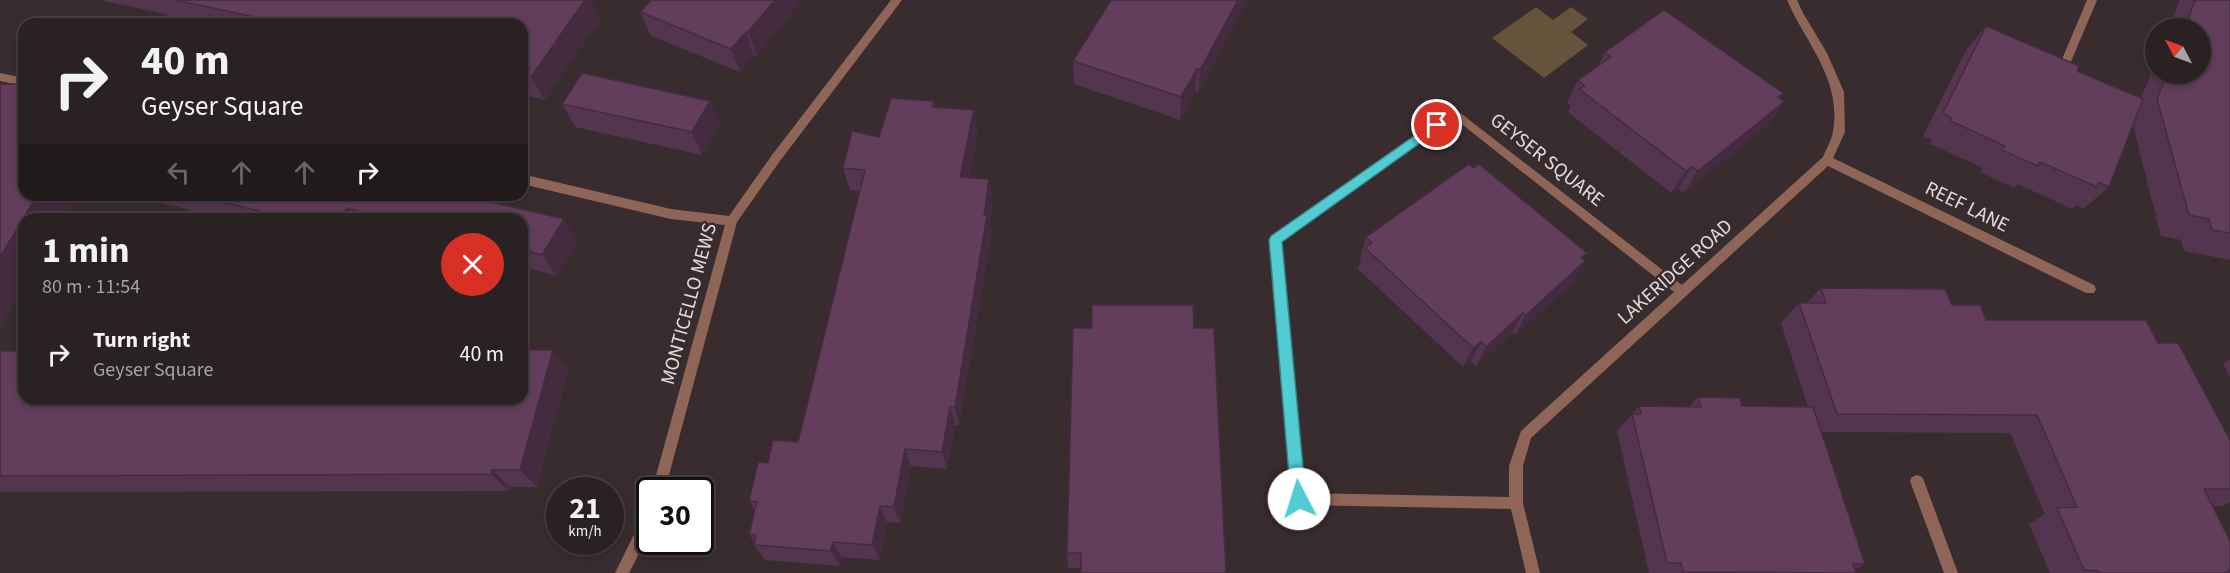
<!DOCTYPE html>
<html lang="en">
<head>
<meta charset="utf-8">
<style>
  body { margin:0; font-family:"Source Sans 3",sans-serif; background:#362e2f; color:#f1f3f6; height:100vh; display:flex; flex-direction:column; font-size:22px; white-space:nowrap }
  * { box-sizing:border-box; margin:0 }
  p { font-size:20px; color:#a5a3a5 }
  .icon { flex:none; width:33px; height:33px; fill:none; stroke:currentColor; stroke-width:2; stroke-linecap:round; stroke-linejoin:round }
  .map { position:relative; flex:1; overflow:hidden }
  .sheet { position:absolute; left:18px; top:213px; width:510px; height:192px; display:flex; flex-direction:column; background:#2a2122; border-radius:18px; box-shadow:0 3px 9px #0003,0 0 0 2px #463e40 }
  .sheet>* { flex:none }
  .top-card { position:absolute; left:18px; top:18px; width:510px; height:183px; border-radius:18px; box-shadow:0 3px 9px #0003,0 0 0 2px #463e40; background:#2a2122; color:#f1f3f6; overflow:hidden }
  .needle { width:39px; rotate:311deg }
  .controls { position:absolute; left:2145px; top:18px; display:grid; gap:12px }
  .controls a { display:grid; place-items:center; width:66px; height:66px; border-radius:50%; background:#2a2122; box-shadow:0 3px 9px #0003,0 0 0 2px #463e40; font-size:30px }
  .speed { position:absolute; left:546px; top:477px; display:flex; gap:12px; font-size:30px; font-weight:700; text-align:center }
  .speed>* { display:grid; place-content:center; width:78px; height:78px; border-radius:50%; background:#2a2122; box-shadow:0 3px 9px #0003,0 0 0 2px #463e40; line-height:1 }
  .speed small { font-size:15px; font-weight:400 }
  .speed .limit { border:3px solid #111; border-radius:9px; background:#fff; color:#111 }
  .pin { position:absolute; display:grid; place-items:center; width:51px; height:51px; color:#fff; margin:-26px; border:3px solid #fff; border-radius:50%; box-shadow:0 2px 6px #0007 }
  .me { position:absolute; width:66px; margin:-33px; rotate:355deg; stroke-linejoin:round; filter:drop-shadow(0 0 4px #0008) }
  .turn { display:flex; align-items:center; gap:21px; height:126px; padding:0 24px; font-size:27px }
  .turn .icon { width:78px; height:78px; stroke-width:2.5 }
  .turn b { display:block; font-size:42px; line-height:51px }
  .lanes { display:flex; align-items:center; height:57px; padding:0 24px; background:#0003; justify-content:center; gap:30px; direction:ltr }
  .lanes .off { opacity:.35 }
  .round { display:grid; place-items:center; flex:none; width:63px; height:63px; border-radius:32px; background:#362e2f }
  .summary { display:flex; align-items:center; justify-content:space-between; height:102px; padding:0 24px }
  h1 { font-size:36px; font-weight:700; line-height:45px }
  ul { padding:0; list-style:none }
  li { display:flex; align-items:center; gap:18px; height:78px; padding:0 24px }
  li div { flex:1 }
  li b { display:block; font-size:22px }
  li em { font-style:normal }
  .map>svg:first-child { display:block }
  .green { fill:#65533c }
  .lines { fill:none; stroke-linecap:round; stroke-linejoin:round }
  .minor { fill:#8e6557; fill-rule:evenodd }
  .wall { fill:#54354f }
  .shaded-wall { fill:#452b40 }
  .building { fill:#623e5c; stroke:#452b40; stroke-width:1.5 }
  .route { fill:#51ccd2; stroke:#358588; stroke-width:1.5 }
  .labels { text-anchor:middle; dominant-baseline:central; stroke-width:5; stroke-linejoin:round; paint-order:stroke }
  .street-label { font-size:20px; fill:#e3dbdc; stroke:#382c2e }
</style>
</head>
<body>
<div class="map">
<svg width="2230" height="573" viewBox="0 0 2230 573">
  <rect width="100%" height="100%" fill="#382c2e"/>
  <path class="green" d="M1536,7l17,13 18,-13 17,12 -17,13 17,13 -44,33 -52,-40z"/>
  <g class="lines">
    <path class="minor" d="M891,0h11l-122,161 -43,61 -72,268h-13l73,-265 -54,-6 -149,-35v-10l149,35 58,7 43,-61z
      M1787,0h10l6,13 24,40 17,39 1,40 -12,26 261,127 2,4 -2,4h-8l-258,-127 -297,272 -8,28v37l17,70h-14l-15,-64 -212,-4 -5,-2 -2,-4 -22,-259 2,-3 182,-129 228,177 141,-128c3,-8 9,-17 10,-26 9,-52 -27,-87 -46,-131zM1454,118l220,174 -153,139 -12,35v31l-204,-4 -23,-251z
      M2087,0h10l-30,71 -1,3h-8l-1,-3z
      M0,73l24,5v8l-24,-5z
      M1917,475l5,2 2,4 34,92h-14l-34,-92 2,-4z
      M650,511v21l-21,41h-14l30,-61z"/>
  </g>
  <path class="wall" d="M99,0h492l9,19 -55,81 -23,-5v-71h-325l-27,-6 -4,-4z
    M651,0h151l-45,56 -3,-1 -14,17 -89,-36 -11,-24z
    M1111,0h137l-50,93 -3,-1 -15,28 -106,-36 -1,-23z
    M2180,0h50v260l-46,-9 -3,-11 -20,-4 -28,-111 -24,62 -26,22 -7,-4 -4,4 -54,-25 -4,4 -34,-16 3,-4 -53,-24 2,-4 -9,-4 43,-86 20,-24 91,45 64,27 15,-35v11h44v-46h-31z
    M1605,52l178,41 -3,6 4,3 -16,23 -85,68 -5,-4 -7,4 -103,-81 3,-6 -4,-3 11,-23 20,-14z
    M710,101l10,23 -18,31 -127,-28 -13,-23z
    M934,101l1,6 43,26 -9,45 20,1 4,22 -4,25 2,11 -32,188h-4l-8,44 -36,-3 -11,57 -13,-1 -7,38 -38,-3 -2,9 -75,-6 -11,-15v-3l-5,-8 6,-24 -6,-9 19,-38 30,-21 62,-251 -10,-1 -7,-22z
    M143,195h318l117,45 -21,36 -35,-9v-48h-296l-77,-19z
    M1366,237l221,16 -14,29 -58,53 -3,-2 -36,33 -5,-5 -8,6 -105,-98 3,-10 -1,-1z
    M1821,288l131,17 34,15 172,23 72,97v62l-7,4h-11l18,35v32h-180l-21,-49 16,-10 -35,-81 -188,-1 43,132 -10,6 1,3h-207l-32,-142 22,-25 50,1 9,-10 44,9 66,1 -27,-84 18,-20h8z
    M1092,328l-11,240h-13l-1,-15z
    M528,346l4,4 36,19 -31,118h-27l-1,4 -506,1 -3,-1v-140z
    M2230,359v18l-7,-14z"/>
  <path class="shaded-wall" d="M585,0h6l9,19 -55,81 -14,-23z
    M775,0h27l-45,56 -9,-24z
    M1238,0h10l-50,93 2,-23z
    M746,32l8,23 -14,17 -9,-23z
    M1197,69l-2,23 -15,28 1,-23z
    M1783,93l-15,22 16,-13 -16,23 -85,68 15,-22 80,-74z
    M710,101l10,23 -18,31 -10,-23z
    M974,110l4,23 -14,66 -4,-22z
    M1692,167l-14,22 -7,4 15,-22z
    M989,179l4,22 -4,25 2,11 -32,188 -4,-18z
    M37,195h40l-14,24h-39v68l-24,41v-71z
    M347,208l10,11h-18z
    M564,219l14,21 -21,36 -15,-21z
    M1587,253l-9,15 7,-7 -12,21 -58,53 11,-20 55,-57z
    M1523,313l-11,20 -36,33 10,-19z
    M1481,342l-10,19 -8,6 10,-19z
    M553,350l15,19 -31,118 -17,-17z
    M950,407l5,18 -8,44 -5,-17z
    M905,449l6,17 -11,57 -6,-16z
    M492,470l18,17 -1,4 -18,-17z
    M880,506l7,16 -7,38 -8,-15z
    M833,542l9,15 -2,9 -9,-15z"/>
  <path class="building" d="M175,0h410l-54,77 -9,-2v-51h-235z
    M651,0h124l-27,32h-2l-15,17 -91,-37z
    M1111,0h127l-38,70 -3,-1 -16,28 -108,-36z
    M2195,0h35v233l-18,-3 -3,-11 -20,-4 -32,-116 10,-25h33v-46h-15z
    M1664,10l119,83 -5,4 6,5 -86,69 -6,-4 -6,4 -107,-82 6,-3 -7,-6 33,-23 -6,-5z
    M1986,26l93,40 -2,5 66,28 -34,88 -10,-5 -2,5 -57,-25 -2,4 -36,-16 3,-4 -54,-25 1,-3 -9,-5z
    M582,73l128,28 -18,31 -130,-28z
    M0,84h24v111h13l-37,62z
    M891,98l43,3 -2,6 42,3 -14,67 29,2 -5,36h3l-32,192h-5l-8,45 -37,-3 -11,58 -14,-1 -8,39 -39,-3 -2,9 -77,-6 2,-10 -7,-1 8,-32 -8,-1 9,-39 10,1 5,-23 25,2 67,-272 -22,-2 9,-37 27,6z
    M1469,164l4,4 6,-4 108,89 -6,5 4,3 -59,54 -3,-2 -37,34 -5,-5 -8,6 -108,-100 7,-5 -6,-6z
    M193,195h268l103,24 -22,36 -20,-5v-31h-131l-44,-11 -8,11h-46z
    M1821,288l124,1 7,16h28l6,15h160l12,23h20l52,97v49h-26l26,52v30h-2l1,2h-130l-1,-2 -14,-1 -27,-62 20,-1 -40,-92 -200,-1 -38,-111h27z
    M1092,305h101l1,23h20l12,245h-145v-20h-14l6,-225h19z
    M522,346h6v4h25l-33,120h-28l-1,4 -491,2v-125h24v48h498z
    M1698,397l42,1 2,8 71,1 52,157h-12l3,9 -173,-1 -2,-9h-14l-35,-149h9l-2,-8 62,1z"/>
  <path class="route" d="M1437,120l4,1 2,4 -2,3 -159,114 24,257 -2,5 -5,2 -6,-2 -2,-5 -22,-259 2,-4z"/>
  <g class="labels">
    <g class="street-label">
      <text transform="translate(1547 160) rotate(38)">GEYSER SQUARE</text>
      <text transform="translate(1967 207) rotate(26)">REEF LANE</text>
      <text transform="translate(1675 272) rotate(-42)">LAKERIDGE ROAD</text>
      <text transform="translate(689 304) rotate(-75)">MONTICELLO MEWS</text>
    </g>
  </g>
</svg>
<div class="controls">
<a><svg class="needle" viewBox="-14 -14 28 28"><path d="M0-13l5 13h-10z" fill="#e53935"/><path d="M0 13l5-13h-10z" fill="#a5a3a5"/></svg></a>
</div>
<div class="speed"><div>21<small>km/h</small></div><div class="limit">30</div></div>
<div class="pin" style="left:1437px;top:125px;background:#d93025"><svg class="icon" aria-label="arrive" viewBox="0 0 24 24"><path d="M6 21V4h12l-3 4 3 4H6"/></svg></div>
<svg class="me" style="left:1299px;top:499px" viewBox="-20 -20 40 40"><circle r="19" fill="#fff"/><path d="M0-13L10 11 0 6-10 11z" fill="#51ccd2"/></svg>
<div class="top-card">
<div class="turn"><svg class="icon" aria-label="right" viewBox="0 0 24 24"><path d="M7 20v-9h11M14 6l5 5-5 5"/></svg><div><b>40 m</b>Geyser Square</div></div>
<div class="lanes"><svg class="icon off" aria-label="left" viewBox="0 0 24 24"><path d="M17 20v-9H6M10 6l-5 5 5 5"/></svg><svg class="icon off" aria-label="ahead" viewBox="0 0 24 24"><path d="M12 20V5M6 11l6-6 6 6"/></svg><svg class="icon off" aria-label="ahead" viewBox="0 0 24 24"><path d="M12 20V5M6 11l6-6 6 6"/></svg><svg class="icon" aria-label="right" viewBox="0 0 24 24"><path d="M7 20v-9h11M14 6l5 5-5 5"/></svg></div>
</div>
<section class="sheet">
<div class="summary"><div><h1>1 min</h1><p>80 m · 11:54</p></div><a class="round" style="background:#d93025;color:#fff"><svg class="icon" aria-label="close" viewBox="0 0 24 24"><path d="M6 6l12 12M18 6L6 18"/></svg></a></div>
<ul>
<li><svg class="icon" aria-label="right" viewBox="0 0 24 24"><path d="M7 20v-9h11M14 6l5 5-5 5"/></svg><div><b>Turn right</b><p>Geyser Square</p></div><em>40 m</em></li>
</ul>
</section>
</div>
</body>
</html>
